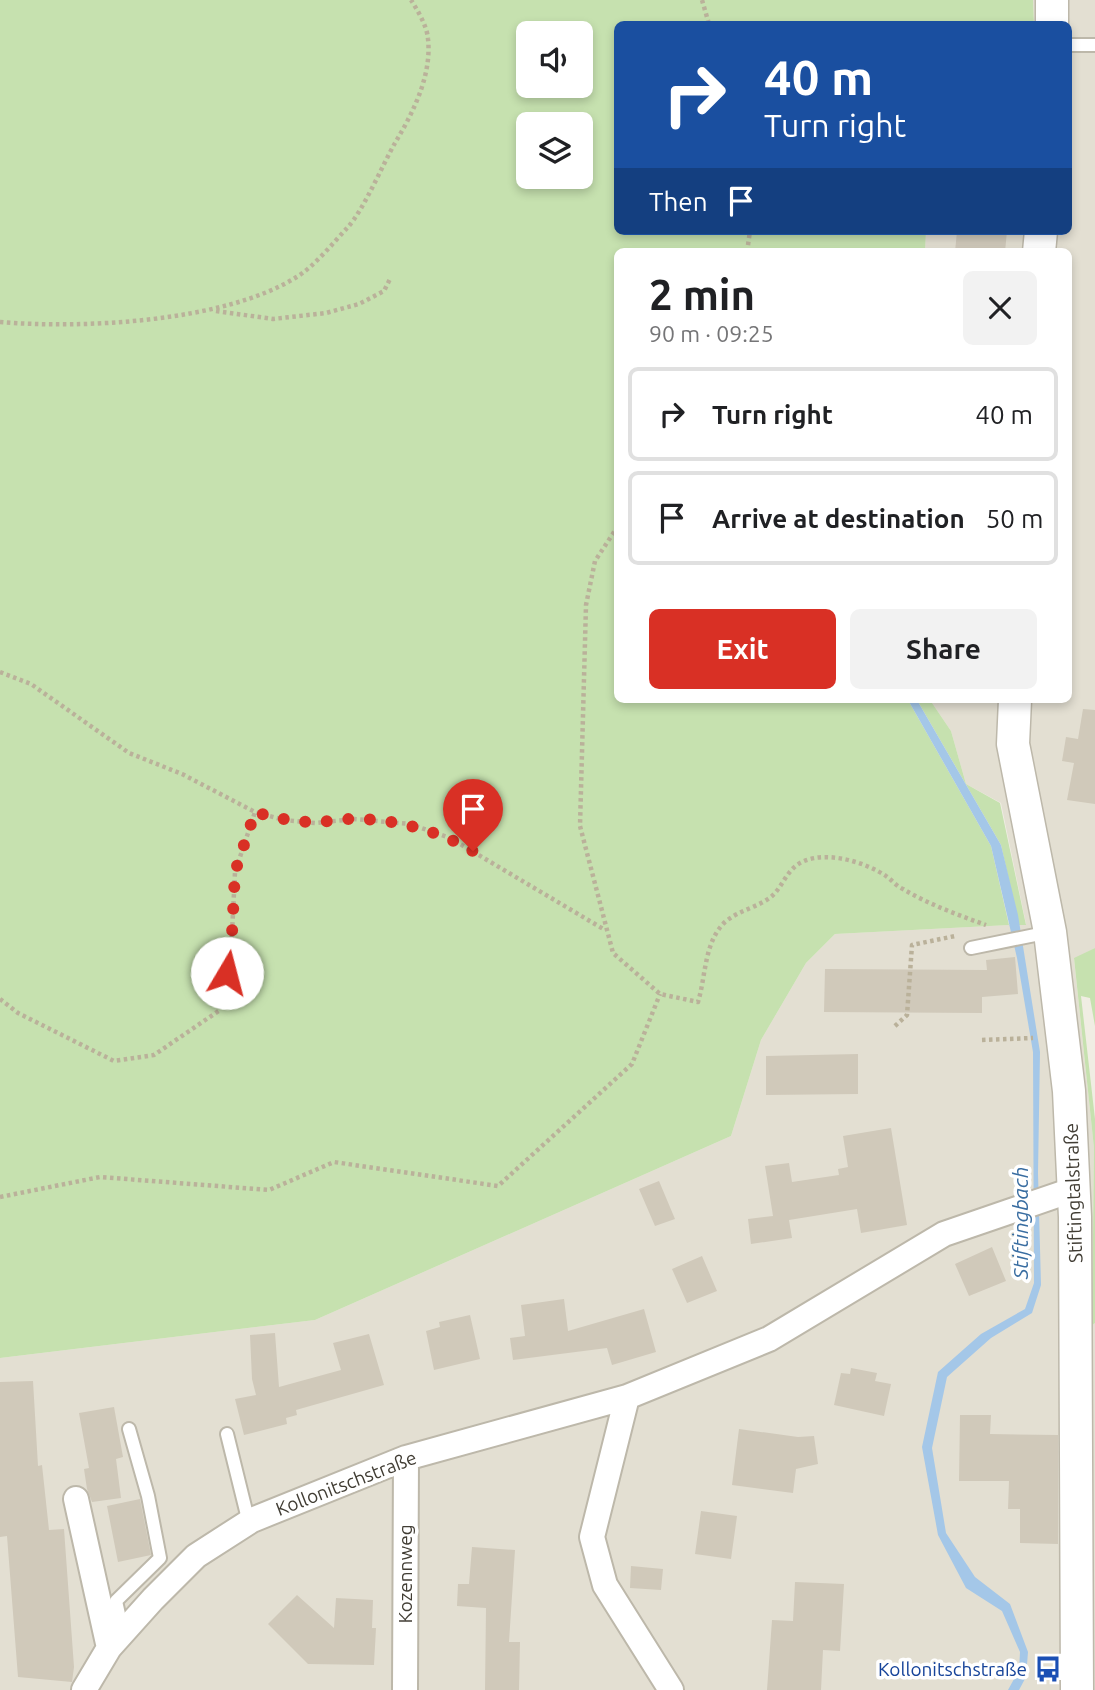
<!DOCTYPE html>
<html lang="en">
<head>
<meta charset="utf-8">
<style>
  body { margin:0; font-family:Ubuntu,sans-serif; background:#f2f2f2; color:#202124; height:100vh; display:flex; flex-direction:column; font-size:26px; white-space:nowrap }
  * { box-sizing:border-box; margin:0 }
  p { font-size:23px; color:#757577 }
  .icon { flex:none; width:38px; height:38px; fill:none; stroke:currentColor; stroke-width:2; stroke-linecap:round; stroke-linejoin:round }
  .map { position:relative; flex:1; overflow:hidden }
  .panel { position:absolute; left:614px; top:248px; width:458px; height:455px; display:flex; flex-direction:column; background:#fff; border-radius:10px; box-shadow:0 4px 10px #0003 }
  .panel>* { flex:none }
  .top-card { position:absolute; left:614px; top:21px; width:458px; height:214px; border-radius:10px; box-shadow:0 4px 10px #0003; background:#1a4fa0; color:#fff; overflow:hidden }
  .tools { position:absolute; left:516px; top:21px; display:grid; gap:14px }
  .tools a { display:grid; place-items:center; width:77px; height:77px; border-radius:10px; background:#fff; box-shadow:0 4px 10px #0003; font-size:35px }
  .pin { position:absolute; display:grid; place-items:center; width:60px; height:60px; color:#fff; margin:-72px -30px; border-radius:50% 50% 50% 0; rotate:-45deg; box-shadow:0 0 7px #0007 }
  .pin .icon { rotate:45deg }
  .me { position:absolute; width:77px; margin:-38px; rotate:8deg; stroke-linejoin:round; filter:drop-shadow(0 0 5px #0008) }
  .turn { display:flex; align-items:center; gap:24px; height:147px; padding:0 35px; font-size:32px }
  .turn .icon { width:91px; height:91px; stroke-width:2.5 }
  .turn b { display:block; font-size:49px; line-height:60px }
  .then { display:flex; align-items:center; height:66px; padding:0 35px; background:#0003; gap:14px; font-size:26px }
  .round { display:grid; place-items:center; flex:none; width:74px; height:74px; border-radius:10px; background:#f2f2f2 }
  .overview { display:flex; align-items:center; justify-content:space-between; height:119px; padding:0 35px }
  h1 { font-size:42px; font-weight:600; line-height:52px }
  .action { display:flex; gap:14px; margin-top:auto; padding:14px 35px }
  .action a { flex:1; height:80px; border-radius:10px; background:#d93025; color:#fff; font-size:28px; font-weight:600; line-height:80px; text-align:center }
  .action a+a { background:#f2f2f2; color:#202124 }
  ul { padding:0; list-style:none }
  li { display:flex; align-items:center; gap:21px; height:94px; margin:0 14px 10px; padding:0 21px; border:4px solid #e0e0e0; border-radius:10px }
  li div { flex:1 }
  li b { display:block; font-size:26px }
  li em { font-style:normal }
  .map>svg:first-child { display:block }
  .residential { fill:#e3dfd2 }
  .green { fill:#c6e1af; fill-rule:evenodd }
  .water { fill:#a4c7e8 }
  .building { fill:#d0c9ba }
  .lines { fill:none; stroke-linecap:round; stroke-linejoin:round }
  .service-casing { stroke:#bdb8aa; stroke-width:16 }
  .minor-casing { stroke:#bdb8aa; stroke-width:28 }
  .tertiary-casing { stroke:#bdb8aa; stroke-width:35 }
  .path { stroke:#bab19a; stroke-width:4.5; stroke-dasharray:3.5 3.5; stroke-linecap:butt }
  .service { stroke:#fff; stroke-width:12 }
  .minor { stroke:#fff; stroke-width:24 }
  .tertiary { stroke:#fff; stroke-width:32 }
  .route { stroke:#d93025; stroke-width:12; stroke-dasharray:0 21.6 }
  .labels { text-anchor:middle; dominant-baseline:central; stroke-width:7; stroke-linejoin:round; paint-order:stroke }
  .street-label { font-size:19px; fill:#413d34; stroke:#fff }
  .transit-label { font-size:19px; fill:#164399; stroke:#fff; text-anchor:end }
  .water-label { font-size:21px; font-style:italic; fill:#396da1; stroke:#fff }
</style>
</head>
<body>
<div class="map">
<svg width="1095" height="1690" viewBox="0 0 1095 1690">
  <rect width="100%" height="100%" fill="#f0ede3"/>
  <path class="residential" d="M1033,0h62v948l-21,11 20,189 -2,176 3,-1v367h-1095v-332l315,-38 416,-184 30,-96 45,-77 29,-29 191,-10 -25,-121 -35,-19 -15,-53 -21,-31h139v-448h-144l1,-21h143v-207h-35z"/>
  <path class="green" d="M0,0h1033l1,24h-416v207h308l-1,21h-307v448h290l83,146 18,79 -174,9 -29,29 -45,77 -30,96 -416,184 -315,38zM528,33h53v53h-53zM528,124h53v53h-53z
    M917,700h13l21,31 15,53 34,19 26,122h-7l-18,-80z
    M1095,948v78l-5,-28 -9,-2 14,123v204l-3,2 2,-177 -20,-190z"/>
  <path class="water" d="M908,700h9l84,145 17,70 22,137 -2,121 3,112 -9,28 -41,25 -44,39 -15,71 14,85 29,44 35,27 18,48 -2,25 -7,13h-11l11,-20 1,-18 -18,-41 -36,-23 -28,-53 -16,-88 16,-75 43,-38 44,-25 9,-26 -1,-231 -16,-94 -26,-112z"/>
  <path class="building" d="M957,231h50l-2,21h-50z
    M1083,709l12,1v94l-28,-4 7,-37 -12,-2 4,-24 12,2z
    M1015,957l3,37 -36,3v16l-158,-1 1,-43 162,1 -1,-10z
    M858,1054v40l-92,1v-39z
    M891,1128l16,97 -46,8 -4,-24 -68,11 3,18 -41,6 -3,-25 25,-3 -8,-50 24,-3 3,19 47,-7 -1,-6 10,-2 -5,-31z
    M659,1181l16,38 -20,7 -16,-37z
    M992,1247l14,34 -37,15 -14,-32z
    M702,1256l15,35 -30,12 -15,-34z
    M564,1299l4,32 76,-22 12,43 -44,13 -5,-17 -94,12 -3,-22 15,-2 -4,-31z
    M470,1315l10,44 -46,11 -8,-39 14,-4 -1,-5z
    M275,1333l4,54 62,-17 -8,-27 36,-9 15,51 -88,25 1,5 -11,3 1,6 -43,11 -9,-36 21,-4 -4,-16 -2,-44z
    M851,1368l26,5 -2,8 16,3 -7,32 -50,-11 7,-32 9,1z
    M33,1381l5,85 4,-1 7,65 15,-1 10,138 -2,15 -54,-5 -11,-141 -7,1v-155z
    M114,1407l9,50 -7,2 5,39 -29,4 -5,-13 -3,-20 5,-1 -10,-55z
    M960,1415h31l-1,19 68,1v109l-38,-1v-34h-12l1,-28h-50z
    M739,1429l59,8 16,-1 4,28 -22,5 -3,24 -61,-8z
    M140,1499l11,56 -33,7 -11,-56z
    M701,1511l36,5 -6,43 -36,-5z
    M472,1547l43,3 -6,92h11l-1,48h-34l1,-82 -29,-2 1,-22h11z
    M631,1566l32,3 -2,21 -31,-2z
    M795,1582l49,2 -4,67 -17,-1 -2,40h-54l5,-70 21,1z
    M297,1595l37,33 2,-30 37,2 -1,28h4l-2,37 -66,-1 -40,-40z"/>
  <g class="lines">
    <g class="service-casing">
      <path id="service" d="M1069,45h26
        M971,948l79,-16
        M227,1434l22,89
        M123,1632l-7,-31 44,-43 -12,-62 -19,-67"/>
    </g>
    <g class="minor-casing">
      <path id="minor" d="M627,1397l-35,140 13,48 66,105
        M76,1499l33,149
        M84,1690l25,-42 44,-49 43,-43 56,-36 154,-62 221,-61 142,-58 175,-105 131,-45
        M405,1690l1,-232"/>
    </g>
    <g class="tertiary-casing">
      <path id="tertiary" d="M1052,0v24
        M1039,252l2,-21
        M1015,700l-2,44 37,188 19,159 6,126 2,473"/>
    </g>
    <path class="path" d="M702,0l7,24
      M747,252l3,-21
      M216,311l57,8 53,-6 33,-9 25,-13 7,-14
      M0,322c83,7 223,0 295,-44 19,-11 38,-35 53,-51 16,-18 34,-61 47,-84 18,-30 37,-68 33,-104 -1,-13 -10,-28 -17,-39
      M618,526l-23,35 -9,44 -6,221 33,127 47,41 38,8c8,-26 6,-60 27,-80 14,-12 34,-15 47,-26 12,-11 15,-28 32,-35 24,-10 61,1 82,15 6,4 10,10 17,13 25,15 55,26 83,36
      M0,672l31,12 98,69 53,21 73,38 29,8 31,3 39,-4 56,5 40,14 155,92
      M0,999l18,14 96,48 40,-6 66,-45 11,-56 4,-82 20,-60
      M895,1026l12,-11 5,-70 43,-9
      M982,1040l51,-2
      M0,1197l100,-20 169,13 65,-28 164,24 134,-122 28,-70"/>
    <use href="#service" class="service"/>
    <use href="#minor" class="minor"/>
    <use href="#tertiary" class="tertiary"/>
  </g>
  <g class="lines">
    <path class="route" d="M227,973l4,-19 4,-82 20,-60c20,6 39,10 59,10 13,0 26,-3 39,-3 43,0 83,11 120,32"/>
  </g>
  <defs>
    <g id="bus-bare" transform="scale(2.1)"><path d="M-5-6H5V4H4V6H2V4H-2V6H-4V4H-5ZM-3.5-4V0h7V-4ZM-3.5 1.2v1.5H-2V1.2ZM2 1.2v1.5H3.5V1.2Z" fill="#1a4fb4" stroke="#fff" stroke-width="2.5" paint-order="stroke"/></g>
  </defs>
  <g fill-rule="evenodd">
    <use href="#bus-bare" x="1048" y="1669"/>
  </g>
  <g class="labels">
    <g class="street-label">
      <text transform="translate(1073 1193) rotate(-92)">Stiftingtalstraße</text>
      <text transform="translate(346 1483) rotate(-21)">Kollonitschstraße</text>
      <text transform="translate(405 1574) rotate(-90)">Kozennweg</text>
    </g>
    <g class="transit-label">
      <text x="1027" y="1669">Kollonitschstraße</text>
    </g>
    <g class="water-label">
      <text transform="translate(1020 1223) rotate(-90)">Stiftingbach</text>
    </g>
  </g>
</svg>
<div class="tools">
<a><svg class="icon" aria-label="sound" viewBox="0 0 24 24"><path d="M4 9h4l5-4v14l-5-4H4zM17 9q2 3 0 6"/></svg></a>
<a><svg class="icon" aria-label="layers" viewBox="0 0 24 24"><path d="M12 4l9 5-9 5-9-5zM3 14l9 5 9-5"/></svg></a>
</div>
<div class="pin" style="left:473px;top:851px;background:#d93025"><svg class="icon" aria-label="arrive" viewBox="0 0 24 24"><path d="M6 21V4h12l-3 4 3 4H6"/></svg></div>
<svg class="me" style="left:227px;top:973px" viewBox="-20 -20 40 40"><circle r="19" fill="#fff"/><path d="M0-13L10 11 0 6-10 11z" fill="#d93025"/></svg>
<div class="top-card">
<div class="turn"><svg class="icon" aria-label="right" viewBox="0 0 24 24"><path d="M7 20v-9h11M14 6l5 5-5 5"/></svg><div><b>40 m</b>Turn right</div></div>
<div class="then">Then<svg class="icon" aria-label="arrive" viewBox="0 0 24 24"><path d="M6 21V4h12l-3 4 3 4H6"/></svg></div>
</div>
<section class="panel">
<div class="overview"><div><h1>2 min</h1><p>90 m · 09:25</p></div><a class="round"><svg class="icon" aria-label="close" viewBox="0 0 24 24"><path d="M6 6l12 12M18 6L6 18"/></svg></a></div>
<ul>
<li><svg class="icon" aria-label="right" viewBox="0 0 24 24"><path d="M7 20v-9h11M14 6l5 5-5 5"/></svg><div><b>Turn right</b></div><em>40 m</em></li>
<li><svg class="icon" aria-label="arrive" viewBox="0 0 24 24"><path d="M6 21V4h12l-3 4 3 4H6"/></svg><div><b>Arrive at destination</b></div><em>50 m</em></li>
</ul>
<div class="action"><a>Exit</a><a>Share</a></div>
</section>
</div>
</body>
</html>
